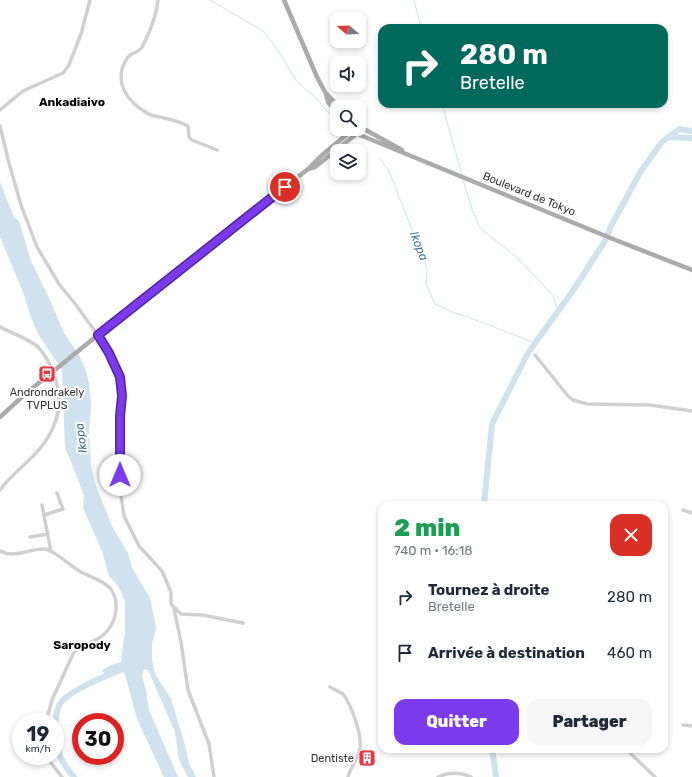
<!DOCTYPE html>
<html lang="fr">
<head>
<meta charset="utf-8">
<style>
  body { margin:0; font-family:Rubik,sans-serif; background:#f6f6f7; color:#1f2937; height:100vh; display:flex; flex-direction:column; font-size:15px; white-space:nowrap }
  * { box-sizing:border-box; margin:0 }
  p { font-size:13px; color:#747a83 }
  .icon { flex:none; width:22px; height:22px; fill:none; stroke:currentColor; stroke-width:2; stroke-linecap:round; stroke-linejoin:round }
  .map { position:relative; flex:1; overflow:hidden }
  .side { position:absolute; left:378px; top:501px; width:290px; height:252px; display:flex; flex-direction:column; background:#fff; border-radius:12px; box-shadow:0 2px 6px #0003 }
  .side>* { flex:none }
  .hud { position:absolute; left:378px; top:24px; width:290px; height:84px; border-radius:12px; box-shadow:0 2px 6px #0003; background:#00695c; color:#fff; overflow:hidden }
  .needle { width:26px; rotate:289deg }
  .controls { position:absolute; left:330px; top:12px; display:grid; gap:8px }
  .controls a { display:grid; place-items:center; width:36px; height:36px; border-radius:8px; background:#fff; box-shadow:0 2px 6px #0003; font-size:20px }
  .speed { position:absolute; left:12px; top:713px; display:flex; gap:8px; font-size:20px; font-weight:700; text-align:center }
  .speed>* { display:grid; place-content:center; width:52px; height:52px; border-radius:50%; background:#fff; box-shadow:0 2px 6px #0003; line-height:1 }
  .speed small { font-size:10px; font-weight:400 }
  .speed .limit { border:6px solid #d22; background:#fff; color:#111 }
  .pin { position:absolute; display:grid; place-items:center; width:34px; height:34px; color:#fff; margin:-17px; border:2px solid #fff; border-radius:50%; box-shadow:0 1px 4px #0007 }
  .me { position:absolute; width:44px; margin:-22px; rotate:0deg; stroke-linejoin:round; filter:drop-shadow(0 0 3px #0008) }
  .turn { display:flex; align-items:center; gap:14px; height:84px; padding:0 16px; font-size:18px }
  .turn .icon { width:52px; height:52px; stroke-width:2.5 }
  .turn b { display:block; font-size:28px; line-height:34px }
  .round { display:grid; place-items:center; flex:none; width:42px; height:42px; border-radius:12px; background:#f6f6f7 }
  .overview { display:flex; align-items:center; justify-content:space-between; height:68px; padding:0 16px }
  h1 { font-size:24px; font-weight:800; line-height:30px; color:#1e9e55 }
  .cta { display:flex; gap:8px; margin-top:auto; padding:8px 16px }
  .cta a { flex:1; height:46px; border-radius:12px; background:#7c3aed; color:#fff; font-size:16px; font-weight:800; line-height:46px; text-align:center }
  .cta a+a { background:#f6f6f7; color:#1f2937 }
  ul { padding:0; list-style:none }
  li { display:flex; align-items:center; gap:12px; height:56px; padding:0 16px }
  li div { flex:1 }
  li b { display:block; font-size:15px }
  li em { font-style:normal }
  .map>svg:first-child { display:block }
  .water { fill:#cfe2ee }
  .lines { fill:none; stroke-linecap:round; stroke-linejoin:round }
  .stream { stroke:#cfe2ee; stroke-width:1 }
  .river { stroke:#cfe2ee; stroke-width:6 }
  .minor { stroke:#d0d0d0; stroke-width:3.5 }
  .major { stroke:#ababab; stroke-width:4.5 }
  .route-casing { stroke:#51269a; stroke-width:10 }
  .route { stroke:#7c3aed; stroke-width:7 }
  .labels { text-anchor:middle; dominant-baseline:central; stroke-width:4; stroke-linejoin:round; paint-order:stroke }
  .street-label { font-size:11px; fill:#333; stroke:#fff }
  .poi-label { font-size:11px; fill:#333; stroke:#fff }
  .neighbourhood-label { font-size:12px; font-weight:bold; fill:#000; stroke:#fff }
  .water-label { font-size:12px; font-style:italic; fill:#3f7597; stroke:#fff }
</style>
</head>
<body>
<div class="map">
<svg width="692" height="777" viewBox="0 0 692 777">
  <rect width="100%" height="100%" fill="#fff"/>
  <path class="water" d="M0,182l14,35 5,4 12,40 19,39 14,33 15,22 7,16 3,12 2,22 -2,28 2,32 4,18 17,43 16,27 4,15 18,30 6,30 -4,16v15l3,15 16,25 14,46 4,18 7,14h-8l-9,-17 -4,-28 -27,-62 -4,-1 -2,7 4,14 3,20 29,67h-14l-27,-58 -12,-45 -8,-6 -12,6 -3,-4 9,-5 10,-3 4,-31v-30l-7,-15 -9,-10 -7,-25 -19,-43 1,-12 -12,-32 -7,-16 -3,-78 -22,-33 -8,-17 -9,-28 -23,-55z"/>
  <g class="lines">
    <path class="stream" d="M210,0l53,31 13,16 21,35 16,13 24,27
      M414,0l7,28
      M442,104l20,71
      M380,159l9,12 38,97 -1,16 9,20 17,8 16,5 67,26
      M463,180l9,29 8,19 34,27 21,21 19,21 3,15"/>
    <path class="river" d="M668,137l24,1
      M484,505l8,-81 36,-71 46,-64 31,-48 7,-17 29,-53 20,-28 18,-14 13,2
      M55,725c1,-6 1,-13 4,-19 6,-15 52,-32 68,-39
      M55,736c1,16 8,29 19,41
      M492,749l4,28"/>
    <path class="minor" d="M158,0c-1,13 -9,35 -16,47 -3,6 -10,5 -14,10 -16,23 -2,44 19,56 6,4 11,3 17,5 8,2 17,4 24,8l1,11 3,3 25,10
      M0,110l23,-19 40,-18 6,-8 12,-31 9,-34
      M0,126l9,37 12,42 16,42 22,37 17,21 26,36 18,36 2,19 -2,20v72l4,28 15,30 23,25 9,21v12l10,10
      M0,327c10,5 31,13 38,20 14,15 22,39 21,59 -1,13 -9,30 -17,40 -12,16 -30,27 -42,44
      M535,355l33,41 5,4 14,4 63,1 42,6
      M42,505l2,11
      M683,510l9,3
      M30,537l18,-3
      M0,551c15,8 30,-3 45,-2 11,2 25,17 36,23 9,5 22,8 29,16 11,14 6,37 -7,47 -9,8 -22,9 -30,19l-21,46 -6,22
      M51,551l-7,-35 3,-2 16,-5 -6,-16
      M174,609l7,33 7,48 21,54 5,33
      M181,614l21,1 41,8
      M330,687l13,7 3,4c7,13 18,41 13,55 -3,8 -9,15 -11,24
      M683,725l9,1
      M626,749l29,28
      M49,756l2,7 11,14
      M438,777c10,-5 23,-5 33,0"/>
    <path class="major" d="M284,0l33,77 8,15 14,15
      M326,94l2,8 9,11
      M359,122l3,2 2,5 38,21
      M360,135l253,104 79,31
      M308,169l7,-2 40,-32
      M0,417l24,-22 69,-56 215,-170 13,-13 30,-25"/>
  </g>
  <g class="lines">
    <g class="route-casing">
      <path id="route" d="M120,475v-59l2,-20 -2,-19 -11,-24 -11,-18 187,-148"/>
    </g>
    <use href="#route" class="route"/>
  </g>
  <defs>
    <g id="bus-square" transform="scale(0.9)"><rect x="-9" y="-9" width="18" height="18" rx="4" fill="#e63946" stroke="#fff"/><path d="M-5-6H5V4H4V6H2V4H-2V6H-4V4H-5ZM-3.5-4V0h7V-4ZM-3.5 1.2v1.5H-2V1.2ZM2 1.2v1.5H3.5V1.2Z" fill="#fff"/></g>
    <g id="building-square" transform="scale(0.9)"><rect x="-9" y="-9" width="18" height="18" rx="4" fill="#e63946" stroke="#fff"/><path d="M-4-6H4V6H1V3H-1V6H-4ZM-2.5-4.3h1.7v1.8h-1.7ZM.8-4.3h1.7v1.8H.8ZM-2.5-1h1.7V.8h-1.7ZM.8-1h1.7V.8H.8Z" fill="#fff"/></g>
  </defs>
  <g fill-rule="evenodd">
    <use href="#bus-square" x="47" y="374"/>
    <use href="#building-square" x="367" y="758"/>
  </g>
  <g class="labels">
    <g class="street-label">
      <text transform="translate(529 194) rotate(22)">Boulevard de Tokyo</text>
    </g>
    <g class="poi-label">
      <text x="47" y="392">Androndrakely<tspan x="47" dy="13">TVPLUS</tspan></text>
      <text x="354" y="758" text-anchor="end">Dentiste</text>
    </g>
    <g class="neighbourhood-label">
      <text x="72" y="102">Ankadiaivo</text>
      <text x="82" y="645">Saropody</text>
    </g>
    <g class="water-label">
      <text transform="translate(419 246) rotate(69)">Ikopa</text>
      <text transform="translate(81 438) rotate(-97)">Ikopa</text>
    </g>
  </g>
</svg>
<div class="controls">
<a><svg class="needle" viewBox="-14 -14 28 28"><path d="M0-13l5 13h-10z" fill="#e53935"/><path d="M0 13l5-13h-10z" fill="#747a83"/></svg></a>
<a><svg class="icon" aria-label="sound" viewBox="0 0 24 24"><path d="M4 9h4l5-4v14l-5-4H4zM17 9q2 3 0 6"/></svg></a>
<a><svg class="icon" aria-label="search" viewBox="0 0 24 24"><circle cx="10" cy="10" r="6"/><path d="M15 15l6 6"/></svg></a>
<a><svg class="icon" aria-label="layers" viewBox="0 0 24 24"><path d="M12 4l9 5-9 5-9-5zM3 14l9 5 9-5"/></svg></a>
</div>
<div class="speed"><div>19<small>km/h</small></div><div class="limit">30</div></div>
<div class="pin" style="left:285px;top:187px;background:#d93025"><svg class="icon" aria-label="arrive" viewBox="0 0 24 24"><path d="M6 21V4h12l-3 4 3 4H6"/></svg></div>
<svg class="me" style="left:120px;top:475px" viewBox="-20 -20 40 40"><circle r="19" fill="#fff"/><path d="M0-13L10 11 0 6-10 11z" fill="#7c3aed"/></svg>
<div class="hud">
<div class="turn"><svg class="icon" aria-label="right" viewBox="0 0 24 24"><path d="M7 20v-9h11M14 6l5 5-5 5"/></svg><div><b>280 m</b>Bretelle</div></div>
</div>
<section class="side">
<div class="overview"><div><h1>2 min</h1><p>740 m · 16:18</p></div><a class="round" style="background:#d93025;color:#fff"><svg class="icon" aria-label="close" viewBox="0 0 24 24"><path d="M6 6l12 12M18 6L6 18"/></svg></a></div>
<ul>
<li><svg class="icon" aria-label="right" viewBox="0 0 24 24"><path d="M7 20v-9h11M14 6l5 5-5 5"/></svg><div><b>Tournez à droite</b><p>Bretelle</p></div><em>280 m</em></li>
<li><svg class="icon" aria-label="arrive" viewBox="0 0 24 24"><path d="M6 21V4h12l-3 4 3 4H6"/></svg><div><b>Arrivée à destination</b></div><em>460 m</em></li>
</ul>
<div class="cta"><a>Quitter</a><a>Partager</a></div>
</section>
</div>
</body>
</html>
